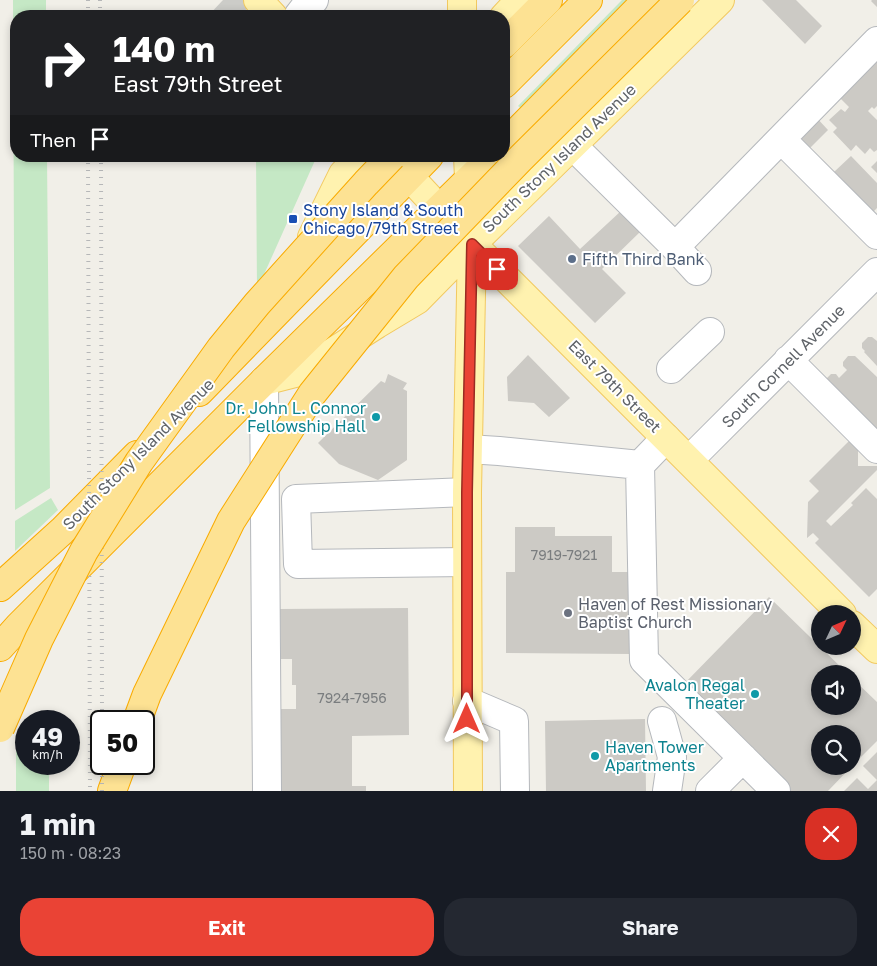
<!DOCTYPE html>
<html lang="en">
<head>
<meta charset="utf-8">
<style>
  body { margin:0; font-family:"Golos Text",sans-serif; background:#242831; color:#f1f3f6; height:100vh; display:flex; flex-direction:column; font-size:19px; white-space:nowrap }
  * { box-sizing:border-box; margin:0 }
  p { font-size:16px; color:#9ea1a6 }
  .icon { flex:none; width:28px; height:28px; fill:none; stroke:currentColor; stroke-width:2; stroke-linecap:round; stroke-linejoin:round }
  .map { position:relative; height:791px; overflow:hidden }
  .drawer { display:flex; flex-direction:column; background:#171b24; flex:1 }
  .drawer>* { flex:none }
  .banner { position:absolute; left:10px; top:10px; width:500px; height:152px; border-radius:20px; box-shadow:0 2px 8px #0003; background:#202124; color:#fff; overflow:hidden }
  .needle { width:32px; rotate:46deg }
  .tools { position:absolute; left:811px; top:605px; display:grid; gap:10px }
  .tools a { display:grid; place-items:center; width:50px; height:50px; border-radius:50%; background:#171b24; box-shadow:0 2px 8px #0003; font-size:25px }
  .speed { position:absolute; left:15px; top:710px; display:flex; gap:10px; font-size:25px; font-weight:700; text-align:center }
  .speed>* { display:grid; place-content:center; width:65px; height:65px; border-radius:50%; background:#171b24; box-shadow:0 2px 8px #0003; line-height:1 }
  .speed small { font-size:12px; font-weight:400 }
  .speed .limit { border:2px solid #111; border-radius:8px; background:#fff; color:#111 }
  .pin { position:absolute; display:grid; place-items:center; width:42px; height:42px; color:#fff; margin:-21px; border-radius:10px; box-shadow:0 2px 8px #0006 }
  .me { position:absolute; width:55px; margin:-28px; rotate:0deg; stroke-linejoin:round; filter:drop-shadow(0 0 4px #0008) }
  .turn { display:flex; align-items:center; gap:18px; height:105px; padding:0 20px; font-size:22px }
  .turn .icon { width:65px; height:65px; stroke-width:2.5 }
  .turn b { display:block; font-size:35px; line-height:42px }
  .then { display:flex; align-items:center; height:48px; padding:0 20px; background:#0003; gap:10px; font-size:19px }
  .round { display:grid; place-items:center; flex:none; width:52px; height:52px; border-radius:20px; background:#242831 }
  .summary { display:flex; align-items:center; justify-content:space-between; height:85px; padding:0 20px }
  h1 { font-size:30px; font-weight:700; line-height:38px }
  .cta { display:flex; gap:10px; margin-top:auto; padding:10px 20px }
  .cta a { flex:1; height:58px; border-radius:20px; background:#ea4335; color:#fff; font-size:20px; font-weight:700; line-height:58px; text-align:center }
  .cta a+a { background:#242831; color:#f1f3f6 }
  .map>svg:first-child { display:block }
  .green { fill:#c5e8c5 }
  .building { fill:#cccac5 }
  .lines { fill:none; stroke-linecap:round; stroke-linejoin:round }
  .major-tunnel { stroke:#ccccc8; stroke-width:28; stroke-dasharray:28 14; stroke-linecap:butt }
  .minor-casing { stroke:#b5b8bc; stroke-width:30 }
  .major-casing { stroke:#f2c960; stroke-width:30 }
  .highway-casing { stroke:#f9ab00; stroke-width:30 }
  .minor { stroke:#fff; stroke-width:28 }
  .major { stroke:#fff2af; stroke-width:28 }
  .highway { stroke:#fde293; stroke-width:28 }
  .rail { stroke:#b6b7b8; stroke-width:4; stroke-dasharray:1 6; stroke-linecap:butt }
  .highway-bridge-casing { stroke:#f9ab00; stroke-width:30; stroke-linecap:butt }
  .highway-bridge { stroke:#fde293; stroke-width:28 }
  .route-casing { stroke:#982c22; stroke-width:12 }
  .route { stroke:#ea4335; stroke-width:9 }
  .transit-dot { fill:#1a4fb4; stroke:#fff; stroke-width:2 }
  .service-dot { fill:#5c6f8a; stroke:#fff; stroke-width:2 }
  .culture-dot { fill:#0f9aa8; stroke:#fff; stroke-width:2 }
  .worship-dot { fill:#6b7280; stroke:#fff; stroke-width:2 }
  .labels { text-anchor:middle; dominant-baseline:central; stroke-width:4; stroke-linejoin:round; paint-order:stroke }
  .number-label { font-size:14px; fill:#7a7d7f }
  .street-label { font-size:16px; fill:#5f6368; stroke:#fff }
  .transit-label { font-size:16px; fill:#164399; stroke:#fff; text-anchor:start }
  .service-label { font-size:16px; fill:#4e5e75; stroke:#fff; text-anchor:start }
  .culture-label { font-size:16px; fill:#0d838f; stroke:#fff; text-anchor:end }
  .worship-label { font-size:16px; fill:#5b616d; stroke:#fff; text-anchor:start }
</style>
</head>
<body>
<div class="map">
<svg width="877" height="791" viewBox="0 0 877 791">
  <rect width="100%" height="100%" fill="#f1efe8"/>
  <path class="green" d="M13,0h33v16h-30v140h31l3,332 -35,22z
    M622,0h16l-112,112 -8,-6z
    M256,156h61l-60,134z
    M51,498l7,12 -43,41v-30z
    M26,735v29h23v27h-33v-44z"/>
  <path class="building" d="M762,0h34l26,26 -17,18z
    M872,0h5v7l-6,-6z
    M877,59v47l-3,3 -2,-2 -4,4 9,9v30l-3,2 -4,-4 -5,6 -9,-9 -5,6 -18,-19 4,-4 -8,-8 12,-11 4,3 4,-5 -10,-10z
    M815,116l13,14 -20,20 -14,-14z
    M851,156l26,27v25l-6,6 -16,-17 2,-2 -23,-23z
    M877,161v12l-6,-6z
    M621,211l20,20 -39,38 24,24 -31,30 -77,-77 31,-30 31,33z
    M868,337h4l5,4v25l-13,-14 1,-1 -3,-3v-5z
    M528,355l42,43 -21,19 -15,-14 -26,-2 -1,-24z
    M848,356h7l22,21v53l-52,-50 6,-6h5l3,4 8,-8 -4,-4v-4z
    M388,374l19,9 -4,6 4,2v69l-29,20 -39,-16 -21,-21 63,-62 4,2z
    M852,438l6,6v22h19v4l-51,51 5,5 22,-21 -2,-2 15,-15 11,11v90l-8,8 -54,-54 4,-4 -6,-6 -6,5 1,-36 11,-11 -10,-10z
    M515,527h40v9h57v36h18v82l-124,-1v-81h9z
    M769,597l79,77h-28v32h32v-28l25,24v39l-25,25v-32h-32v32h32l-24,25h-40l-106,-105z
    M408,608l1,127 -57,1v50h14v5h-89v-82h19v-24h-4v-26h-11l-1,-50z
    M645,719l1,72h-100l-1,-70z
    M877,752v39h-33l13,-13 11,11 9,-9 -14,-14z"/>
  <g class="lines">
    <path class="major-tunnel" d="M223,0l17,16"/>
    <g class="minor-casing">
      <path id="minor" d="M298,16l10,-13 6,-3
        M781,139l96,96
        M572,145l103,102 22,24
        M675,247l202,-206
        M788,360l89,89
        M671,369l39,-37
        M264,381l3,410
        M666,438l-26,27 4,195 132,131
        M468,449l31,2 141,14
        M689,460l188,-188
        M467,562l-169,2 -2,-65 171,-7
        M467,701l47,20 1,70
        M662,721l10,36 -5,34
        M710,791l33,-33"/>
    </g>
    <g class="major-casing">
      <path id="major" d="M258,0l15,16
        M462,16v-16
        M504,17l16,-17
        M393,159l79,85 370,370
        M312,237l31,-63 18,-18
        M264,381l39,-10 74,-47 40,-24 55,-56 248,-244
        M852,625l25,24
        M468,791l-1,-299 5,-248 -4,-88"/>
    </g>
    <g class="highway-casing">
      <path id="highway" d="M504,44l44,-44
        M504,84l84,-84
        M504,145l143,-145
        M199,392l230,-236
        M0,587l62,-56 75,-76
        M0,647l19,-21 245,-245 229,-225
        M112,791l10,-27"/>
    </g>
    <use href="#minor" class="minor"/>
    <use href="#major" class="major"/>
    <use href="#highway" class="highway"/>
    <path class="rail" d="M88,0v16
      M100,0v16
      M88,156l2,635
      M101,156l1,565
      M102,791v-27"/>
    <g class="highway-bridge-casing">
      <path id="highway-bridge" d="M137,721l10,-27 84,-173 81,-127 94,-117 114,-118 160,-159
        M0,728l39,-89 45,-88 55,-89 82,-114 36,-44 109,-121 26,-27"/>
    </g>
    <use href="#highway-bridge" class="highway-bridge"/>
  </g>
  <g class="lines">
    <g class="route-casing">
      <path id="route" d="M467,719v-227l5,-248 25,25"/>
    </g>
    <use href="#route" class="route"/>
  </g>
  <rect class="transit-dot" x="288" y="214" width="10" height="10" rx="2.5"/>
  <circle class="service-dot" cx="572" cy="259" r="5"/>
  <g class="culture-dot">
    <circle cx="376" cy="417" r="5"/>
    <circle cx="755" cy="694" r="5"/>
    <circle cx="595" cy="756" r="5"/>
  </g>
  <circle class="worship-dot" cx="568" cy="613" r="5"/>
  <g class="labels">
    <g class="number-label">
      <text x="564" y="554">7919-7921</text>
      <text x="352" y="697">7924-7956</text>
    </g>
    <g class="street-label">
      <text transform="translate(559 158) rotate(-44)">South Stony Island Avenue</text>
      <text transform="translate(783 366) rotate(-45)">South Cornell Avenue</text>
      <text transform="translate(615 386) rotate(45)">East 79th Street</text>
      <text transform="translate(138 454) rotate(-45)">South Stony Island Avenue</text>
    </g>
    <g class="transit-label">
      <text x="303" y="210">Stony Island &amp; South<tspan x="303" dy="18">Chicago/79th Street</tspan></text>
    </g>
    <g class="service-label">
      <text x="582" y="259">Fifth Third Bank</text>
    </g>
    <g class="culture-label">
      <text x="366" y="408">Dr. John L. Connor<tspan x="366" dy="18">Fellowship Hall</tspan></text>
      <text x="745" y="685">Avalon Regal<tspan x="745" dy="18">Theater</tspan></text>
      <text x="605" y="747" text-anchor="start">Haven Tower<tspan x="605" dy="18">Apartments</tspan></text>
    </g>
    <g class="worship-label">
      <text x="578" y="604">Haven of Rest Missionary<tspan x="578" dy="18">Baptist Church</tspan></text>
    </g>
  </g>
</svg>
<div class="tools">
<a><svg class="needle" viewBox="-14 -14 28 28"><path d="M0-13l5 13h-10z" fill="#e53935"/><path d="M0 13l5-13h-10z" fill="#9ea1a6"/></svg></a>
<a><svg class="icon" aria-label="sound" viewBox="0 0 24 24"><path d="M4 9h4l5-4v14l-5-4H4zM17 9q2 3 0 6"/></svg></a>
<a><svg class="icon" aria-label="search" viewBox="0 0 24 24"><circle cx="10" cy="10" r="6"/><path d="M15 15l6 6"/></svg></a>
</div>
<div class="speed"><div>49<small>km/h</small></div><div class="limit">50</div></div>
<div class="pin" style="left:497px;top:269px;background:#d93025"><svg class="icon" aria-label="arrive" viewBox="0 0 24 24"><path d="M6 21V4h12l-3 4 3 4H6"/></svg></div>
<svg class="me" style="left:467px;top:719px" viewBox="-20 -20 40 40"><path d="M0-17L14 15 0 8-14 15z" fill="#ea4335" stroke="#fff" stroke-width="4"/></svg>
<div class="banner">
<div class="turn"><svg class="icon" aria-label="right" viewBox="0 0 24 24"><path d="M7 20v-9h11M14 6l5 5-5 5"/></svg><div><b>140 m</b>East 79th Street</div></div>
<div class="then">Then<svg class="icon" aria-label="arrive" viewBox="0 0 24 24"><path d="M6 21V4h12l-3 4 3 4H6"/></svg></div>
</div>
</div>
<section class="drawer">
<div class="summary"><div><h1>1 min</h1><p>150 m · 08:23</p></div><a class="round" style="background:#d93025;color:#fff"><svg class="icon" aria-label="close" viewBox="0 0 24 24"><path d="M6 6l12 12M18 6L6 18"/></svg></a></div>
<div class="cta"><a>Exit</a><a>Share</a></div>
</section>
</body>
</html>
